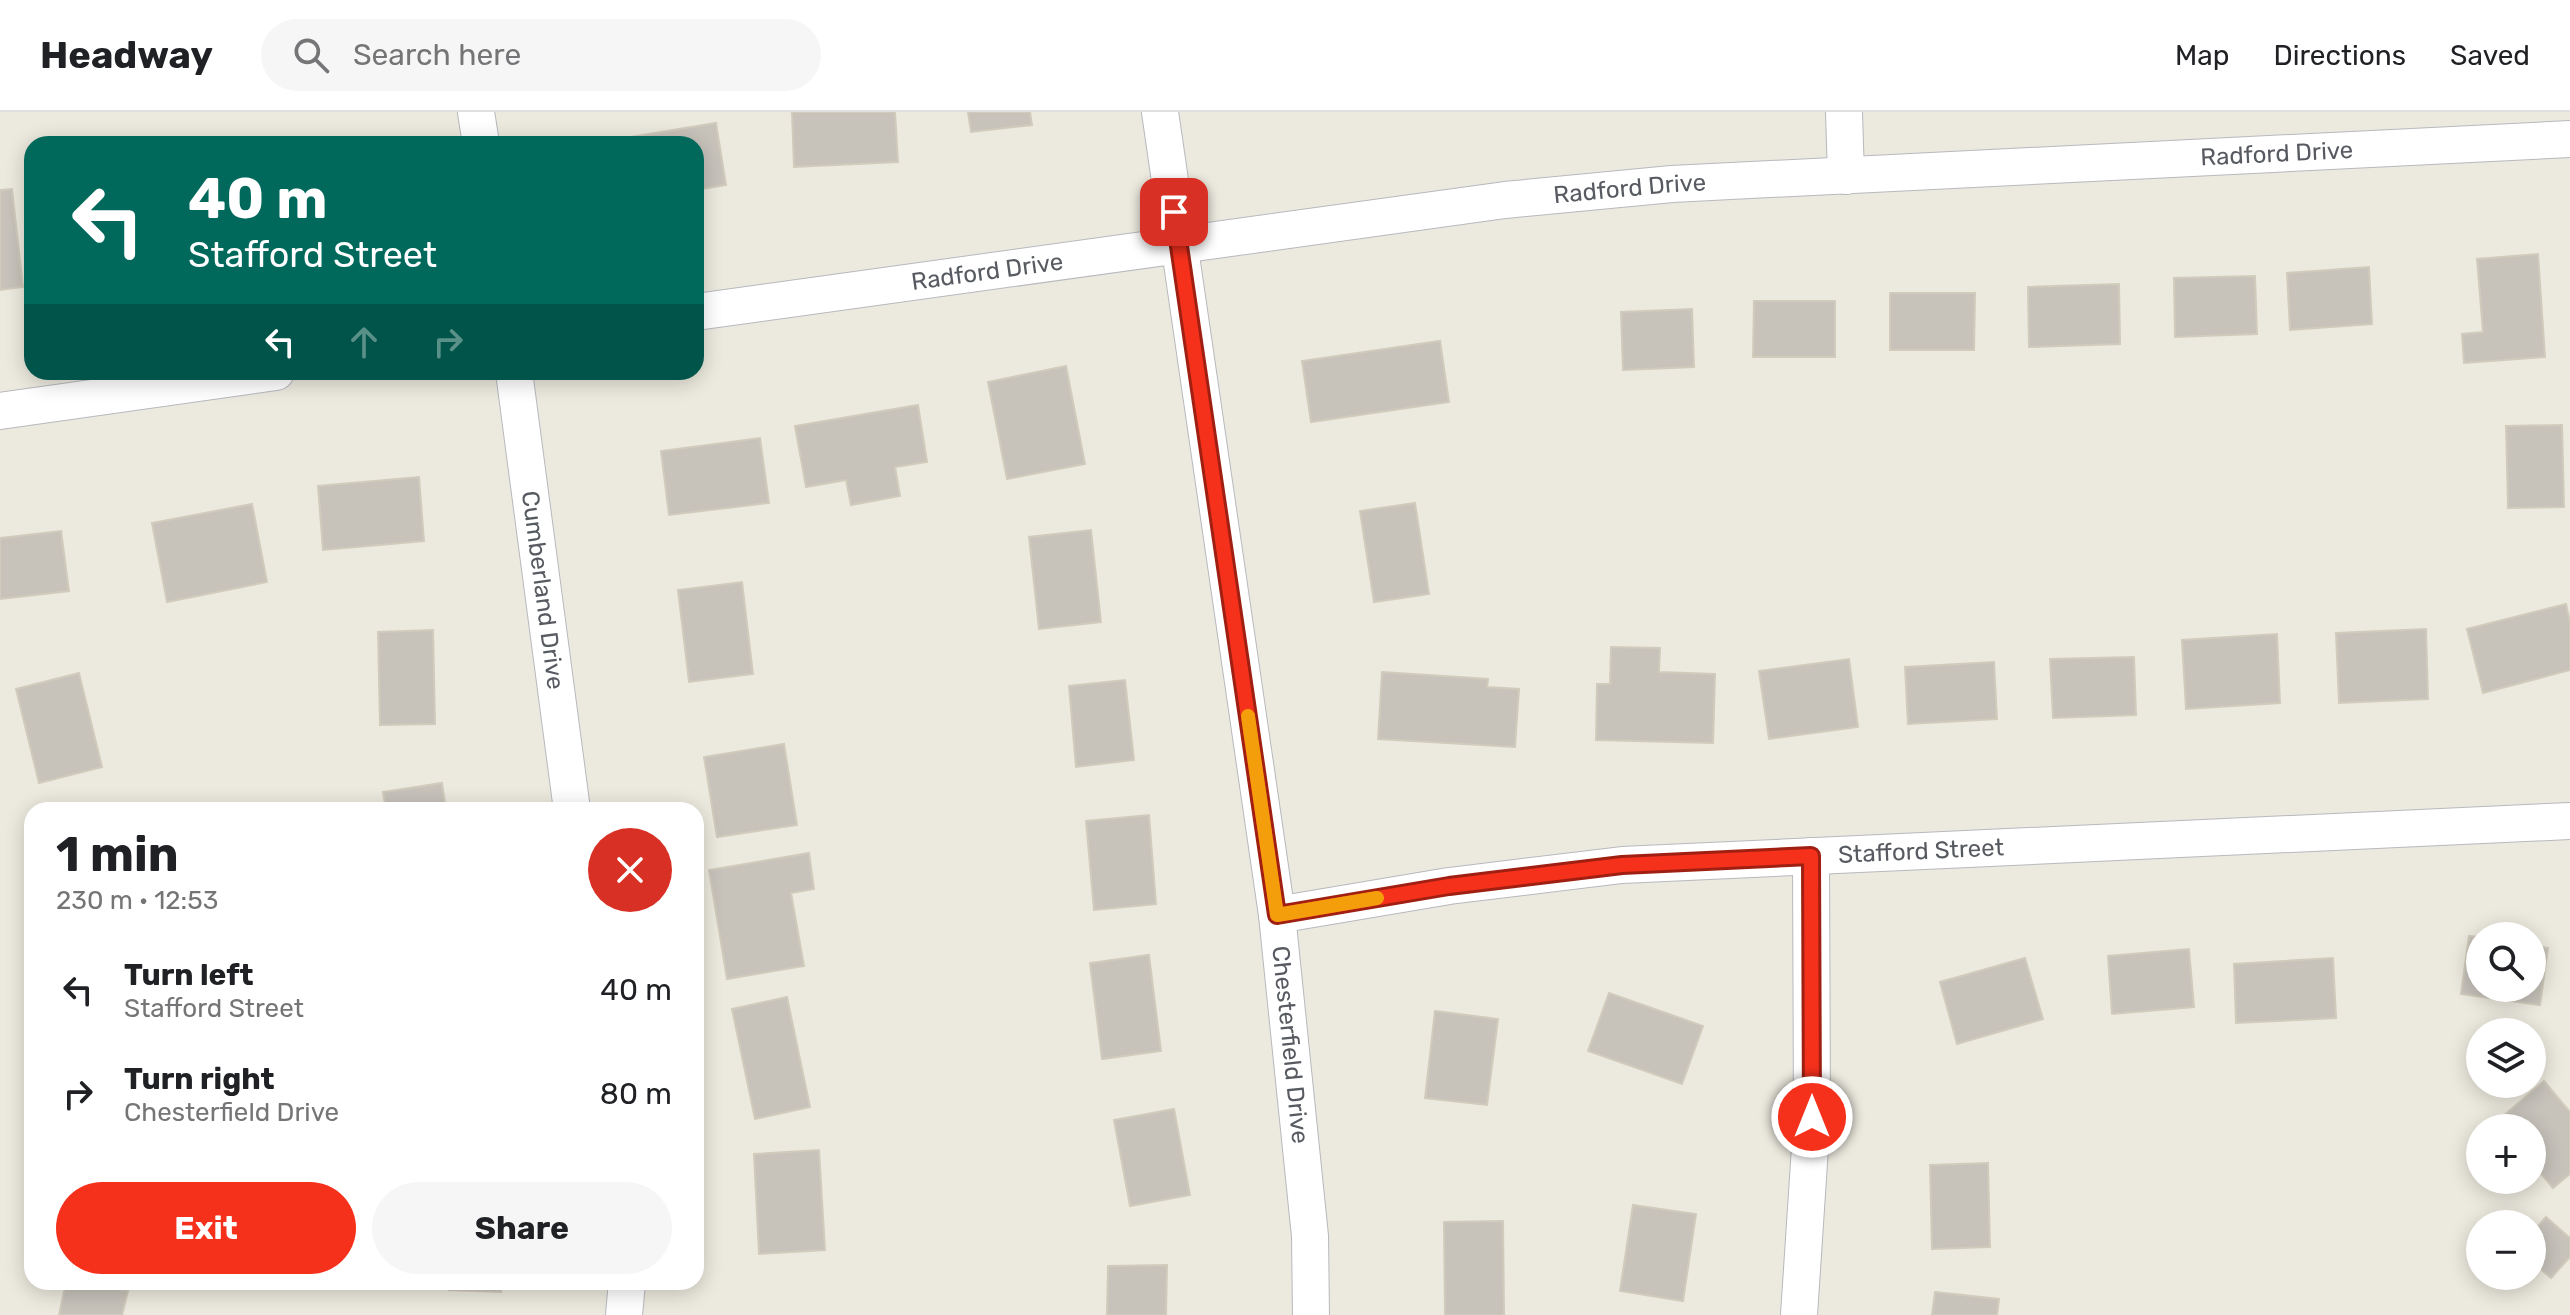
<!DOCTYPE html>
<html lang="en">
<head>
<meta charset="utf-8">
<style>
  body { margin:0; font-family:Rubik,sans-serif; background:#f6f6f6; color:#202124; height:100vh; display:flex; flex-direction:column; font-size:30px; white-space:nowrap }
  * { box-sizing:border-box; margin:0 }
  p { font-size:26px; color:#757577 }
  .icon { flex:none; width:44px; height:44px; fill:none; stroke:currentColor; stroke-width:2; stroke-linecap:round; stroke-linejoin:round }
  .map { position:relative; flex:1; overflow:hidden }
  .drawer { position:absolute; left:24px; top:690px; width:680px; height:488px; display:flex; flex-direction:column; background:#fff; border-radius:24px; box-shadow:0 4px 20px #0003 }
  .drawer>* { flex:none }
  .top-card { position:absolute; left:24px; top:24px; width:680px; height:244px; border-radius:24px; box-shadow:0 4px 20px #0003; background:#00695c; color:#fff; overflow:hidden }
  .buttons { position:absolute; left:2466px; top:810px; display:grid; gap:16px }
  .buttons a { display:grid; place-items:center; width:80px; height:80px; border-radius:50%; background:#fff; box-shadow:0 4px 20px #0003; font-size:40px }
  .pin { position:absolute; display:grid; place-items:center; width:68px; height:68px; color:#fff; margin:-34px; border-radius:16px; box-shadow:0 4px 12px #0006 }
  .me { position:absolute; width:88px; margin:-44px; rotate:0deg; stroke-linejoin:round; filter:drop-shadow(0 0 6px #0008) }
  .turn { display:flex; align-items:center; gap:28px; height:168px; padding:0 32px; font-size:36px }
  .turn .icon { width:104px; height:104px; stroke-width:2.5 }
  .turn b { display:block; font-size:56px; line-height:68px }
  .lanes { display:flex; align-items:center; height:76px; padding:0 32px; background:#0003; justify-content:center; gap:40px; direction:ltr }
  .lanes .off { opacity:.35 }
  .round { display:grid; place-items:center; flex:none; width:84px; height:84px; border-radius:42px; background:#f6f6f6 }
  .summary { display:flex; align-items:center; justify-content:space-between; height:136px; padding:0 32px }
  h1 { font-size:48px; font-weight:700; line-height:60px }
  .button { display:flex; gap:16px; margin-top:auto; padding:16px 32px }
  .button a { flex:1; height:92px; border-radius:48px; background:#f5311c; color:#fff; font-size:32px; font-weight:700; line-height:92px; text-align:center }
  .button a+a { background:#f6f6f6; color:#202124 }
  ul { padding:0; list-style:none }
  li { display:flex; align-items:center; gap:24px; height:104px; padding:0 32px }
  li div { flex:1 }
  li b { display:block; font-size:30px }
  li em { font-style:normal }
  header { display:flex; align-items:center; gap:48px; box-sizing:border-box; height:112px; padding:0 40px; background:#fff; border-bottom:2px solid #e0e0e0 }
  header strong { font-size:38px }
  nav { display:flex; gap:44px; margin-inline-start:auto; font-size:28px }
  .search { width:560px; height:72px; background:#f6f6f6; display:flex; align-items:center; gap:20px; box-sizing:border-box; padding:0 28px; border-radius:44px; color:#757577; font-size:30px }
  .map>svg:first-child { display:block }
  .building { fill:#c7c3bb; stroke:#d1cbbc; stroke-width:2 }
  .lines { fill:none; stroke-linecap:round; stroke-linejoin:round }
  .street-casing { stroke:#b7b9bf; stroke-width:38 }
  .street { stroke:#fff; stroke-width:36 }
  .route-casing { stroke:#9f2012; stroke-width:20 }
  .route { stroke:#f5311c; stroke-width:14 }
  .slow { stroke:#f59e0b; stroke-width:14 }
  .labels { text-anchor:middle; dominant-baseline:central; stroke-width:6; stroke-linejoin:round; paint-order:stroke }
  .street-label { font-size:24px; fill:#575b61; stroke:#fff }
</style>
</head>
<body>
<header>
<strong>Headway</strong>
<div class="search"><svg class="icon" aria-label="search" viewBox="0 0 24 24"><circle cx="10" cy="10" r="6"/><path d="M15 15l6 6"/></svg>Search here</div>
<nav><a>Map</a><a>Directions</a><a>Saved</a></nav>
</header>
<div class="map">
<svg width="2570" height="1203" viewBox="0 0 2570 1203">
  <rect width="100%" height="100%" fill="#ece9de"/>
  <path class="building" d="M792,0h103l3,50 -104,5z
    M968,0h62l2,13 -61,7z
    M716,11l10,62 -30,5v-46h-71l-1,-6z
    M355,25v7h-78v-1z
    M12,77l11,98 -23,3v-100z
    M2538,142l7,103 -81,6 -2,-29 21,-2 -6,-73z
    M2369,155l3,57 -82,6 -3,-57z
    M2255,164l2,58 -82,3 -1,-59z
    M2119,172l1,60 -91,3 -1,-60z
    M1890,181h85l-1,57h-84z
    M1754,189h81v56h-82z
    M1692,197l2,58 -71,3 -2,-58z
    M1440,229l9,61 -138,20 -9,-61z
    M1066,254l19,98 -78,15 -19,-97z
    M918,293l9,57 -32,5 5,29 -49,9 -5,-25 -40,7 -11,-61z
    M2562,313l2,82 -56,1 -2,-82z
    M760,326l9,65 -100,12 -8,-64z
    M419,365l5,64 -101,9 -5,-64z
    M1415,391l14,91 -55,8 -14,-91z
    M252,392l15,78 -100,20 -15,-79z
    M1091,418l10,92 -62,7 -10,-92z
    M61,419l8,60 -69,8v-61z
    M742,470l11,92 -64,8 -11,-92z
    M2566,492l4,18v48l-87,23 -16,-64z
    M2426,517l2,70 -89,4 -3,-70z
    M433,518l2,94 -55,1 -2,-93z
    M2277,522l3,69 -94,6 -4,-69z
    M1611,535l49,1 -1,24 56,2 -2,69 -117,-3 1,-56h13z
    M2134,545l2,58 -83,3 -3,-59z
    M1849,547l9,68 -89,12 -10,-68z
    M1994,550l3,57 -89,5 -3,-57z
    M1382,560l106,7 -1,8 32,2 -4,58 -137,-8z
    M79,561l23,94 -63,16 -23,-94z
    M1125,568l9,80 -58,7 -7,-81z
    M784,632l13,81 -80,12 -13,-80z
    M442,671l4,27h-60l-3,-18z
    M1149,703l7,89 -62,6 -8,-89z
    M809,741l5,36 -23,4 13,73 -77,13 -18,-109z
    M2469,824l11,1v51h52v-43l16,3 -8,57 -79,-11z
    M2189,837l5,58 -82,7 -4,-58z
    M1149,843l12,96 -59,8 -12,-96z
    M2025,846l18,61 -86,25 -17,-62z
    M2333,846l3,60 -100,5 -2,-59z
    M1609,881l94,33 -21,58 -94,-33z
    M787,885l23,110 -55,12 -23,-110z
    M1435,899l63,8 -11,86 -62,-7z
    M2544,969l26,31v62l-17,14 -21,-25v-35h-31l-5,-6z
    M1174,997l16,86 -60,11 -16,-86z
    M819,1038l6,100 -66,4 -5,-100z
    M1988,1051l2,84 -58,2 -2,-84z
    M1633,1093l63,9 -13,87 -63,-10z
    M2546,1105l24,21v19l-19,21 -19,-16v-29z
    M1503,1109l1,94h-59l-1,-93z
    M1167,1153l-1,50h-59l1,-49z
    M66,1170h22l40,9 -6,24h-63z
    M449,1170h52v10l-52,-2z
    M1935,1180l64,7 -2,16h-65z"/>
  <g class="lines">
    <g class="street-casing">
      <g id="street">
        <path d="M476,0l5,32"/>
        <path id="s1" d="M1160,0l117,803 33,321 1,79"/>
        <path d="M1844,0l2,64"/>
        <path id="s2" d="M696,200l809,-112 167,-16 898,-45"/>
        <path id="s3" d="M514,260l58,438"/>
        <path d="M0,299l276,-39"/>
        <path id="s4" d="M1277,803l172,-29 173,-21 948,-44"/>
        <path d="M624,1203l3,-33"/>
        <path d="M1799,1203l13,-198 -1,-261"/>
      </g>
    </g>
    <use href="#street" class="street"/>
  </g>
  <g class="lines">
    <g class="route-casing">
      <path id="route" d="M1174,100l103,703 172,-29 173,-21 189,-9 1,261"/>
    </g>
    <use href="#route" class="route"/>
    <path class="slow" d="M1248,604l29,199 100,-17"/>
  </g>
  <g class="labels">
    <g class="street-label">
      <text stroke="none"><textPath href="#s2" startOffset="1590">Radford Drive</textPath></text>
      <text stroke="none"><textPath href="#s2" startOffset="942">Radford Drive</textPath></text>
      <text stroke="none"><textPath href="#s2" startOffset="294">Radford Drive</textPath></text>
      <text stroke="none"><textPath href="#s3" startOffset="220">Cumberland Drive</textPath></text>
      <text stroke="none"><textPath href="#s4" startOffset="648">Stafford Street</textPath></text>
      <text stroke="none"><textPath href="#s1" startOffset="942">Chesterfield Drive</textPath></text>
    </g>
  </g>
</svg>
<div class="buttons">
<a><svg class="icon" aria-label="search" viewBox="0 0 24 24"><circle cx="10" cy="10" r="6"/><path d="M15 15l6 6"/></svg></a>
<a><svg class="icon" aria-label="layers" viewBox="0 0 24 24"><path d="M12 4l9 5-9 5-9-5zM3 14l9 5 9-5"/></svg></a>
<a>+</a>
<a>−</a>
</div>
<div class="pin" style="left:1174px;top:100px;background:#d93025"><svg class="icon" aria-label="arrive" viewBox="0 0 24 24"><path d="M6 21V4h12l-3 4 3 4H6"/></svg></div>
<svg class="me" style="left:1812px;top:1005px" viewBox="-20 -20 40 40"><circle r="17" fill="#f5311c" stroke="#fff" stroke-width="3"/><path d="M0-11L8 9 0 5-8 9z" fill="#fff"/></svg>
<div class="top-card">
<div class="turn"><svg class="icon" aria-label="left" viewBox="0 0 24 24"><path d="M17 20v-9H6M10 6l-5 5 5 5"/></svg><div><b>40 m</b>Stafford Street</div></div>
<div class="lanes"><svg class="icon" aria-label="left" viewBox="0 0 24 24"><path d="M17 20v-9H6M10 6l-5 5 5 5"/></svg><svg class="icon off" aria-label="ahead" viewBox="0 0 24 24"><path d="M12 20V5M6 11l6-6 6 6"/></svg><svg class="icon off" aria-label="right" viewBox="0 0 24 24"><path d="M7 20v-9h11M14 6l5 5-5 5"/></svg></div>
</div>
<section class="drawer">
<div class="summary"><div><h1>1 min</h1><p>230 m · 12:53</p></div><a class="round" style="background:#d93025;color:#fff"><svg class="icon" aria-label="close" viewBox="0 0 24 24"><path d="M6 6l12 12M18 6L6 18"/></svg></a></div>
<ul>
<li><svg class="icon" aria-label="left" viewBox="0 0 24 24"><path d="M17 20v-9H6M10 6l-5 5 5 5"/></svg><div><b>Turn left</b><p>Stafford Street</p></div><em>40 m</em></li>
<li><svg class="icon" aria-label="right" viewBox="0 0 24 24"><path d="M7 20v-9h11M14 6l5 5-5 5"/></svg><div><b>Turn right</b><p>Chesterfield Drive</p></div><em>80 m</em></li>
</ul>
<div class="button"><a>Exit</a><a>Share</a></div>
</section>
</div>
</body>
</html>
